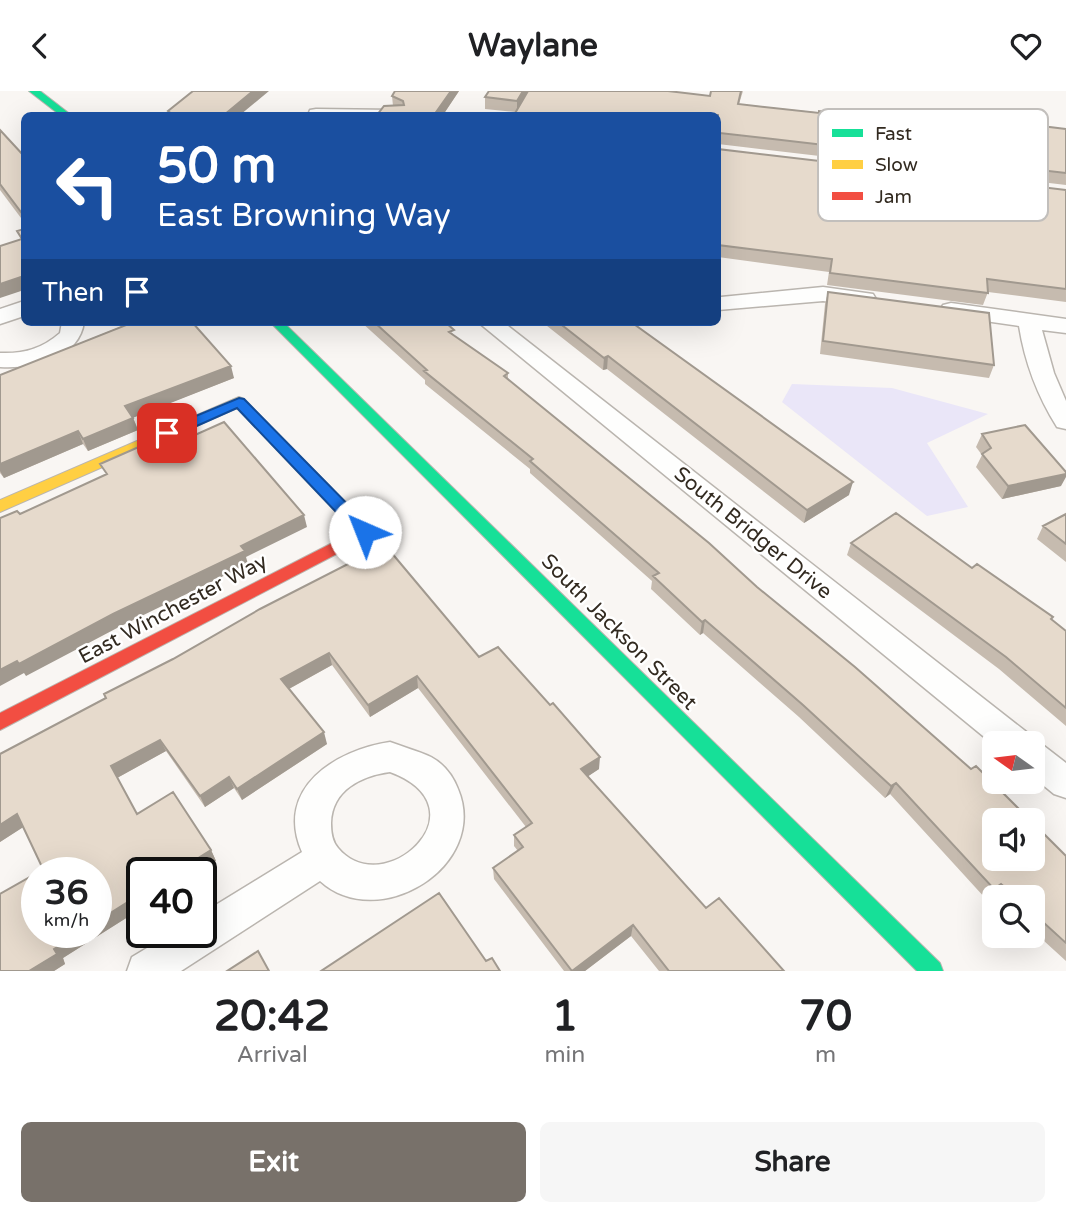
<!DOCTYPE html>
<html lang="en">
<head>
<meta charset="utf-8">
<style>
  body { margin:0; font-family:"Varela Round",sans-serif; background:#f6f6f6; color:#202124; height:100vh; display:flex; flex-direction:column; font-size:26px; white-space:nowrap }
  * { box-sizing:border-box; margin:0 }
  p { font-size:23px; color:#757577 }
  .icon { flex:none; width:38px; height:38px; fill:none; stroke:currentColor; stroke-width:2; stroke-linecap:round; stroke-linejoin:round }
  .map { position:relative; height:880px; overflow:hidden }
  .details { display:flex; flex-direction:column; background:#fff; flex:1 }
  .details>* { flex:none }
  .top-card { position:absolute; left:21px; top:21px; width:700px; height:214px; border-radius:10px; box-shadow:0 7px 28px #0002; background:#1a4fa0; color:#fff; overflow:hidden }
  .needle { width:46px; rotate:284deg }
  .buttons { position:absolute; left:982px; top:640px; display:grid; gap:14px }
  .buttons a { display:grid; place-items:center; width:63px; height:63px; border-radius:10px; background:#fff; box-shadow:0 7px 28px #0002; font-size:35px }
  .speed { position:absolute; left:21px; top:766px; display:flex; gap:14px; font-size:35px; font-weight:700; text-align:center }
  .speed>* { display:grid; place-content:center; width:91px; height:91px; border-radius:50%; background:#fff; box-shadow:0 7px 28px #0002; line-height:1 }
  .speed small { font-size:18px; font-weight:400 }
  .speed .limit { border:4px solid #111; border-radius:10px; background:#fff; color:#111 }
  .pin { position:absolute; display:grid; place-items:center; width:60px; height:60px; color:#fff; margin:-30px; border-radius:14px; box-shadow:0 4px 10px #0006 }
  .me { position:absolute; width:77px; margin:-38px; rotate:316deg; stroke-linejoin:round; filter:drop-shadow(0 0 5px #0008) }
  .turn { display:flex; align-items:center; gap:24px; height:147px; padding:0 21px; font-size:32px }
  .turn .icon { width:91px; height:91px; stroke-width:2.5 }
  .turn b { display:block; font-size:49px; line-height:60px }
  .then { display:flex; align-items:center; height:66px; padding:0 21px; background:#0003; gap:14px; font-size:26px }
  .eta { display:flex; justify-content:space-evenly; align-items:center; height:119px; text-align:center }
  .eta b { font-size:42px; font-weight:700; line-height:49px }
  .cta { display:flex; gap:14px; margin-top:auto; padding:14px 21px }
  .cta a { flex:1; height:80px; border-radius:10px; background:#78716a; color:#fff; font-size:28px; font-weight:700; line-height:80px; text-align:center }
  .cta a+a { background:#f6f6f6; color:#202124 }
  header { display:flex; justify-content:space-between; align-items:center; height:91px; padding:0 21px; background:#fff; font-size:32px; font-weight:700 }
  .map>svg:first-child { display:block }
  .green { fill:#eae6f8 }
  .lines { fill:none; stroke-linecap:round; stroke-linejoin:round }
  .street-casing { stroke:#bab5af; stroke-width:3 }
  .fast-casing { stroke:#bab5af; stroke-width:2 }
  .slow-casing { stroke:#bab5af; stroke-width:2 }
  .jam-casing { stroke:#bab5af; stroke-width:2 }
  .street { fill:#fefefd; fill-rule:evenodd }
  .fast { fill:#16e098; fill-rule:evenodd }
  .slow { fill:#ffcf43; fill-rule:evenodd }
  .jam { fill:#f24e42; fill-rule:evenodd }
  .wall { fill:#c6bbaf }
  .shaded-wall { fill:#a1998f }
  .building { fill:#e6dacc; stroke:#a1998f; stroke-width:2 }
  .route { fill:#1a73e8; stroke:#114b97; stroke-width:2 }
  .labels { text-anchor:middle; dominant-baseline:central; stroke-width:5; stroke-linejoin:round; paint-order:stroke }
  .street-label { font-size:21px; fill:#322a20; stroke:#fff }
  .key { fill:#fff; stroke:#c2bfbc; stroke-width:2 }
  .key-label { font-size:19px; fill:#322a20 }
</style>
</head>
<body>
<header><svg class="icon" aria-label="back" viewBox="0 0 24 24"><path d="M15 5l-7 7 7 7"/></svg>Waylane<svg class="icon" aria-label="heart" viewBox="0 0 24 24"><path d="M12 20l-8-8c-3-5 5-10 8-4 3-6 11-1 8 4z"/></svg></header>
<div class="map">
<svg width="1066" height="880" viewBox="0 0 1066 880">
  <rect width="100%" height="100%" fill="#f9f6f3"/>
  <path class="green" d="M792,293l100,4 96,26 -61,29 41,64 -41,9 -145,-114z"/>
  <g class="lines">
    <g class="street-casing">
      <path id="street" d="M316,18l78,1 9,5h-95l2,-5z
        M823,196l50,7 3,5 -3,5 -8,2 -42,-5 -105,9v-12l3,-1z
        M24,210v15l-24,8v-15z
        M951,212l115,16v14l-24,-3 12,43 12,28v28l-9,-2c-20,-32 -32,-64 -38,-101l-76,-11 -3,-5 3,-5z
        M62,231h22c-5,37 -52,47 -84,45v-14c23,1 42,-4 60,-20z
        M478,231h25l526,412 3,8 12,4 22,17v35l-12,-4 -22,-18v-32l-38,1z
        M390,651c13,5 28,9 41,15 13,7 22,19 27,32 32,77 -80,145 -138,92l-139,90h-54l5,-14 40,-24h29v-19l101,-62c-28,-64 34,-102 88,-110zM390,681c97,36 -6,131 -52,76 -6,-7 -7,-16 -7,-25 1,-33 30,-47 59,-51z"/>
    </g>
    <g class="fast-casing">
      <path id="fast" d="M29,0h11l31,24h-11z
        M270,231h13l657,641 3,8h-26z"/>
    </g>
    <g class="slow-casing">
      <path id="slow" d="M239,306l5,2 127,129 2,4c-6,9 -24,18 -35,15l-2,-4 2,-4 16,-8 -117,-123 -237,104v-12z"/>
    </g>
    <g class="jam-casing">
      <path id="jam" d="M344,446l6,2 2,4 -2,4 -350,183v-17z"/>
    </g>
    <use href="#street" class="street"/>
    <use href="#fast" class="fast"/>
    <use href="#slow" class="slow"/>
    <use href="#jam" class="jam"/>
  </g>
  <path class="wall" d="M395,0h64l-16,24 -50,-9 -1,-10z
    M743,0l-4,13 299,31 3,-9 25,3v56l-348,-41 -202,-32 -31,-3v-12l225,-1z
    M0,39l24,26v66l-24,-32z
    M718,56v2l348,41v112l-78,-10 -5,13 -156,-20 2,-13 -111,-15z
    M828,201l166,73 -5,13 -169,-24 5,-50z
    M117,231h75l42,56 -101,39 5,13 -50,21 -5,-7 -79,34 -4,-5v-98l122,-49z
    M361,231h84l9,14 54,37v6l249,208 309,269v105l-34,-31v-32h-35l-3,-4 -8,5 -96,-105 -5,4 -86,-81 -96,-84 -3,2 -49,-46 1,-8 -122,-108v-4l-105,-85v-4z
    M542,231h89l218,173 -45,28 -197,-154 -4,1z
    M982,343l79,52 -59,13 -26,-32 6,-12 -6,-8z
    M1066,423v48l-29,-23 6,-13z
    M851,452l121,25 79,52 15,11v95l-67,-57 -152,-114z
    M260,518l219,48 120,112 -11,7 118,132 78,63h-125l-28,-35 -46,35h-21l-70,-92 -1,-11 25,-17 -4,-5v-11l12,-8 -108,-139 -48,29 -38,-52 -43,24 38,55 -85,56 -8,-12 -29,19 -39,-56 -49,27 20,36 74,36 5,11 -74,12v35l-79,50 2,6 -11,7h-54l43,-102 -20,-42 -23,15v-88l106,-56z"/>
  <path class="shaded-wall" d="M253,0h16l-29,24h-16z
    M451,0h8l-16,24h-9z
    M523,0h6l-12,21v-11z
    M24,185v14l-24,8v-14z
    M608,265l-1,13 -4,1 1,-12z
    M231,275l3,12 -104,41 -5,-13z
    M133,327l5,12 -50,21 -5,-12z
    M78,340l5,13 -79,34 -4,-7v-7z
    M1066,383v3l-5,9 -59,13 6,-13z
    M853,391l-4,13 -45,28 3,-13z
    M304,424l3,12 -61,30 2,7 -129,63 -93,49 -2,-3 -24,13v-16l241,-124z
    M705,529l-2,13 -3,2 2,-13z
    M329,562l3,12 -47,26 -4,-12z
    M417,585l1,12 -48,29 -2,-12z
    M324,641l3,12 -85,56 -5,-11z
    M160,649l6,11 -49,27 -6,-12z
    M600,666l-1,12 -18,12v-12z
    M229,686l5,11 -29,19 -5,-11z
    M896,692l-6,11 -5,4 6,-12z
    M17,723l8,12 -25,16v-17z
    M211,759l5,11 -19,12h-23z
    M1001,793l-7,10 -8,5 8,-10z
    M142,802v15l-79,50 2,6 -11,7h-25l25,-22 25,-16h17v-11z
    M633,834l-2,11 -46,35h-12z"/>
  <path class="building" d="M193,0h60l-29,24h-51l-5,-4z
    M395,0h56l-17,24h-57l7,-9 20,-1 -1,-4 -11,-5z
    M489,0h34l-6,10 -32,-4z
    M528,0h140l42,5 1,-5h30l-3,13 81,9v-2l74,8v-2l150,19 -2,-10 25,3v44l-346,-40 -2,2v-20h-204z
    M0,39l24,26v60l-24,-32z
    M718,56v2l348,41v99l-79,-10 1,14 -158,-20 2,-14 -114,-14z
    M24,138v47l-24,8v-38l22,-7 -5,-8z
    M828,201l161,21 5,52 -171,-24z
    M127,231h65l39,44 -106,40 8,12 -50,21 -5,-8 -78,33v-89l129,-51z
    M374,231h71l9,8 -5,2 59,41 -4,3 205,167 48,44 98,80 116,102 5,-3 55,55h-37v38h38v-37l34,34v87l-34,-31v-14h-15l-16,-14 -7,5 -98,-106 -5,3 -88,-81 -98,-85 -3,2 -49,-46 6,-3 -129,-112 3,-2 -109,-88 3,-1z
    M558,231h73l222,160 -46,28 -199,-154 -4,2z
    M224,331l80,93 -63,31 4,5 -132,63 -94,50 -2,-3 -17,9v-152l17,-7 3,3 87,-40 -7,-10 50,-22 7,10z
    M1025,334l41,47v2l-58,12 -26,-32 9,-6 -9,-14z
    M896,422l76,55 5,-4 76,53 -2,2 15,12v77l-60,-51 -155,-114z
    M1066,423v30l-23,-18z
    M385,454l94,112 19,-10 52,58 3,-2 47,54 -19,12 125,139 13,-10 65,73h-115l-36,-46 -61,46 -79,-103 30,-21 -9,-12 18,-12 -115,-147 -49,29 -39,-52 -48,26 43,53 -87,57 -8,-12 -29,19 -40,-56 -49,26 26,48 36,-22 38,58 -37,23h-32v20l-46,29v-49h-59l6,-4 -26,-55 -17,11v-71l106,-56 -2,-4 69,-35 87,-50z
    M37,782v60h42l-25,16 3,5 -28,17h-29v-77z
    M439,802l47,68 6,-3 8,13h-179z
    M258,860l11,20h-42z"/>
  <path class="route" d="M239,307l5,1 127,129 2,4 -2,4h-12l-122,-128 -65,29 -5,1 -7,-5 2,-3z"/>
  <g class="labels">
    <g class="street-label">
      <text transform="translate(753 442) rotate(39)">South Bridger Drive</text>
      <text transform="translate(173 518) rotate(-28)">East Winchester Way</text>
      <text transform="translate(619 541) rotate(45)">South Jackson Street</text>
    </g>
  </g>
  <rect x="818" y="18" width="230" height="112" rx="10" class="key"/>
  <rect x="832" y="38" width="31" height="8" fill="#16e098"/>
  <rect x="832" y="69" width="31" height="9" fill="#ffcf43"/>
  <rect x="832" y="101" width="31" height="8" fill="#f24e42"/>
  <g class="key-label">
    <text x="875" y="49">Fast</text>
    <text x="875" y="80">Slow</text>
    <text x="875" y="112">Jam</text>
  </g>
</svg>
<div class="buttons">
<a><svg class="needle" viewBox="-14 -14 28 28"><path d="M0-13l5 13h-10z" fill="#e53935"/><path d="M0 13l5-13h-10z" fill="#757577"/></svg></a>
<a><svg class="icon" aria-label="sound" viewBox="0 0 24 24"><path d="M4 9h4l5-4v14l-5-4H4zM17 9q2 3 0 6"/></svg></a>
<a><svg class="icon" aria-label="search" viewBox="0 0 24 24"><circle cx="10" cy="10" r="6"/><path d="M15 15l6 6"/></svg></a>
</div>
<div class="speed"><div>36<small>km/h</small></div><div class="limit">40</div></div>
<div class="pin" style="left:167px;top:342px;background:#d93025"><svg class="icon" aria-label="arrive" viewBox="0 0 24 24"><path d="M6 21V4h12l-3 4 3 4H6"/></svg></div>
<svg class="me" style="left:365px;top:441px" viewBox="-20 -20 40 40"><circle r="19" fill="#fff"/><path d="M0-13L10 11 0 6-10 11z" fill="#1a73e8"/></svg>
<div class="top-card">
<div class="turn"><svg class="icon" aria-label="left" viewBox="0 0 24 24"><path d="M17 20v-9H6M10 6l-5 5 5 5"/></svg><div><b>50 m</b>East Browning Way</div></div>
<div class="then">Then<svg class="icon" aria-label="arrive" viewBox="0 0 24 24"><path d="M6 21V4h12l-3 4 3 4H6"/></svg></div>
</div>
</div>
<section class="details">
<div class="eta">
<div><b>20:42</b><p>Arrival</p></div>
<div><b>1</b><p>min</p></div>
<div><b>70</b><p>m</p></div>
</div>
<div class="cta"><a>Exit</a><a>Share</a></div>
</section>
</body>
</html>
